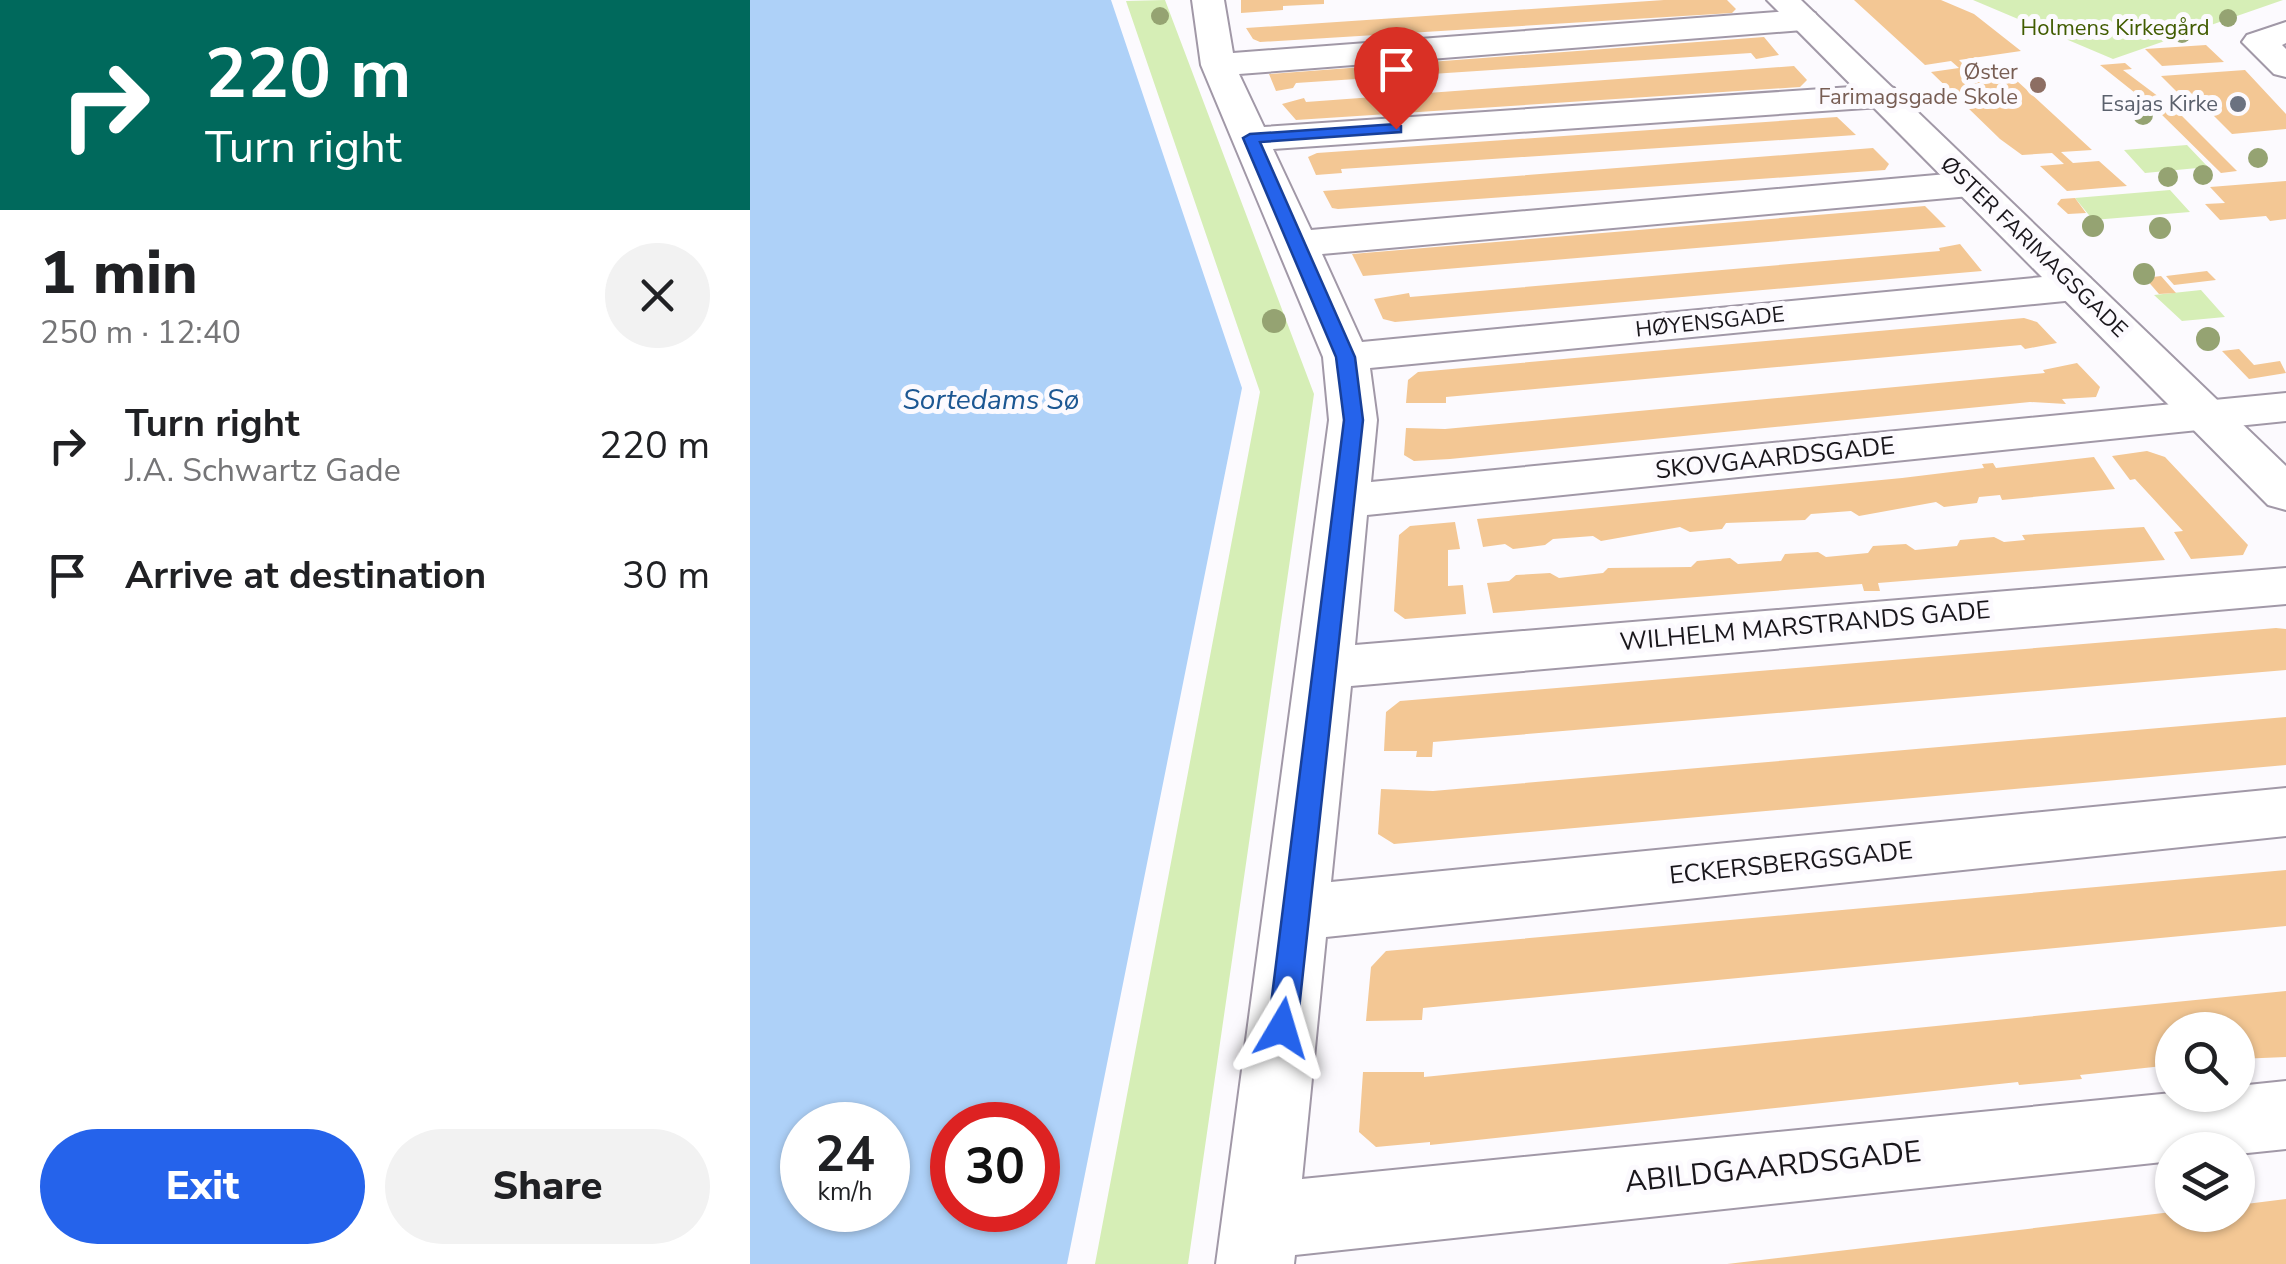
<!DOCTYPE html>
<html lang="en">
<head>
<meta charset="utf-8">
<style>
  body { margin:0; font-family:"Nunito Sans",sans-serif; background:#f2f2f2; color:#202124; height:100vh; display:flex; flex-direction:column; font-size:38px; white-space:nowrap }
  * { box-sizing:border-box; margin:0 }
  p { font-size:32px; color:#757577 }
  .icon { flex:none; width:55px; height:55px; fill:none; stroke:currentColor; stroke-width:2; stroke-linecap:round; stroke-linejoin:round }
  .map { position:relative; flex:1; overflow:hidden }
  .details { display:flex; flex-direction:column; background:#fff; width:750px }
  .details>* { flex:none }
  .guide { background:#00695c; color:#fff; overflow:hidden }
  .controls { position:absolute; left:1405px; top:1012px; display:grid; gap:20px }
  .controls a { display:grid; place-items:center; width:100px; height:100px; border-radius:50%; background:#fff; box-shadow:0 2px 8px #0004; font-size:50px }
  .speed { position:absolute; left:30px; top:1102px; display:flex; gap:20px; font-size:50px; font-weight:700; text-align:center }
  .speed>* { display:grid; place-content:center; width:130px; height:130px; border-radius:50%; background:#fff; box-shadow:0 2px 8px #0004; line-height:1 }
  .speed small { font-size:25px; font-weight:400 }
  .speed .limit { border:15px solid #d22; background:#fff; color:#111 }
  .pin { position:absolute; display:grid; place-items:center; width:85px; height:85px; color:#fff; margin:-102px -42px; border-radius:50% 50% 50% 0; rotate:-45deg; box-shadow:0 0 10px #0007 }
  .pin .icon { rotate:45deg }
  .me { position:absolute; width:110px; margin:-55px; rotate:7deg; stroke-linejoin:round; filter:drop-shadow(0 0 8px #0008) }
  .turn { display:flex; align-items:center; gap:35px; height:210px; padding:0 40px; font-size:45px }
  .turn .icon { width:130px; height:130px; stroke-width:2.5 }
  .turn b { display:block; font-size:70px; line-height:85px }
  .round { display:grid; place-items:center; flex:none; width:105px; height:105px; border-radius:52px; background:#f2f2f2 }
  .head { display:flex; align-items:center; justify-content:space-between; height:170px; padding:0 40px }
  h1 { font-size:60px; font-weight:800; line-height:75px }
  .cta { display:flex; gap:20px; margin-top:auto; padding:20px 40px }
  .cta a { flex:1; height:115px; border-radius:60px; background:#2563eb; color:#fff; font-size:40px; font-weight:800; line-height:115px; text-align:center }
  .cta a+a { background:#f2f2f2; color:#202124 }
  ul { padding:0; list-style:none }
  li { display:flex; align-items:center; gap:30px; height:130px; padding:0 40px }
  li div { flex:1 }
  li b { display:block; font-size:38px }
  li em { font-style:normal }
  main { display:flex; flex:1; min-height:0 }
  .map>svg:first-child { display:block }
  .green { fill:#d6eeb6 }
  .water { fill:#aed1f8; fill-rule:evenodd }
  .building { fill:#f3c794 }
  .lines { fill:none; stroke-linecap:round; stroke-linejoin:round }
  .street-casing { stroke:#a198a7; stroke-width:4 }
  .secondary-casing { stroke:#a198a7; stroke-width:4 }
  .street { fill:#fff; fill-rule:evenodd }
  .secondary { fill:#fff; fill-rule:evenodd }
  .tree { fill:#95a372 }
  .route { fill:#2563eb; stroke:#184099; stroke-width:2.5 }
  .education-dot { fill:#8d6e63; stroke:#fcfafe; stroke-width:4 }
  .worship-dot { fill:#6b7280; stroke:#fcfafe; stroke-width:4 }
  .labels { text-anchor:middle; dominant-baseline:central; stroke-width:10; stroke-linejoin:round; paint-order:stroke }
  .far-park-label { font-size:22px; fill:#415c00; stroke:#fcfafe }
  .far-education-label { font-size:22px; fill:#785e54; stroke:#fcfafe; text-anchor:end }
  .far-worship-label { font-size:22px; fill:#5b616d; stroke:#fcfafe; text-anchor:end }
  .far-street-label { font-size:22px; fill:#19161b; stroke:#fcfafe }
  .street-label { font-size:25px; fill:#19161b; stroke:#fcfafe }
  .water-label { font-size:28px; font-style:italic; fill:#1c5792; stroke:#fcfafe }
  .near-street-label { font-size:30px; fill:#19161b; stroke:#fcfafe }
</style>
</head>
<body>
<main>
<section class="details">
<div class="guide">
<div class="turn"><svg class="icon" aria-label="right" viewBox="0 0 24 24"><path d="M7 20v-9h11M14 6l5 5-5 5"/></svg><div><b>220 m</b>Turn right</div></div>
</div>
<div class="head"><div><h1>1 min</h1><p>250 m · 12:40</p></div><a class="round"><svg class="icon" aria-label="close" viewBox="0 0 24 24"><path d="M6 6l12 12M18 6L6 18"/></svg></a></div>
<ul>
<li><svg class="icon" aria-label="right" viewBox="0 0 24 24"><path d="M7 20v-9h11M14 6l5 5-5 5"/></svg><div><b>Turn right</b><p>J.A. Schwartz Gade</p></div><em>220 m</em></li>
<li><svg class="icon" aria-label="arrive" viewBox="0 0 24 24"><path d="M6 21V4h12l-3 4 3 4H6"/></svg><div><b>Arrive at destination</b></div><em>30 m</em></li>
</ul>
<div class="cta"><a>Exit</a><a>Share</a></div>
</section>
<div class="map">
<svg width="1536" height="1264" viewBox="0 0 1536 1264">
  <rect width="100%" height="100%" fill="#fcfafe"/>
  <path class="green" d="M415,0l149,394 -126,870h-93l165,-872 -134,-391z
    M1223,0h310l-170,59z
    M1437,145l21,22 -63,6 -21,-23z
    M1420,190l20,22 -97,8 -18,-22z
    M1451,290l24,27 -43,4 -28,-26z"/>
  <path class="water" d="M0,0h361l131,388 -175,876h-317zM52,1125h86v85h-86zM202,1125h86v85h-86z"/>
  <path class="building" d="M491,0h83v4l-41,2v4l-42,3z
    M914,0h63l9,9 -4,4 -472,29 -7,-3 -7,-11z
    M1104,0h87l33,14 47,37 -62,9 7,7 27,-3 23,16 76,70 -31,2 12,11 26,-2 28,25 -60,5 -27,-25 24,-2 -12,-11 -30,2 -22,-16 -69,-67 28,-4 -8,-7 -26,4z
    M1014,37l15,18 -23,4 -5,-6 -455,30 -3,5 -17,3 -7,-17z
    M1456,45l18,17 -62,4 -17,-17z
    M1375,63l7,6 -9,1 52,39 62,62 -16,2 -62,-61 -59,-47z
    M1044,66l13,14 -7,7 -504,33 -14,-16 22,-6 2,4z
    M1495,70l41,44v15l-54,5 -41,-41 -12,1 -18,-18z
    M1087,117l19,18 -515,34 1,4 -26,2 -8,-18 9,-4z
    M1123,148l16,16 -4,6 -547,39 -6,-1 -9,-17z
    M1536,181v38l-16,2 -4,-5 -46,4 -15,-16 20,-1 -15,-16z
    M1325,198l11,15 -18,1 -11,-10 4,-5z
    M1175,206l21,21 -583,49 -11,-22z
    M1210,244l22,27 -587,51 -12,-3 -9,-20 35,-6 1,4 530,-46 -1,-3z
    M1457,271l9,9 -42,5 -8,-9z
    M1411,276l15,17 -17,1 -14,-16z
    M1274,318l13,4 20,21 -32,6 -4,-4 -575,52v6h-40l2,-23 10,-8z
    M1489,349l15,16 26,-4 6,12 -37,6 -27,-28z
    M1327,363l23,24 -4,10 -34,2 4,5 -36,-2 -580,57 -36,2 -10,-6 2,-27 39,1 600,-56 -2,-3z
    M1397,451l18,6 83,88 -5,10 -52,4 -17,-27 9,-1 -48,-52 -5,1 -18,-24z
    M1344,457l21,32 -113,11 -2,-5 -21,2 -2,6 -33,4 -8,-5 -77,14 -8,-5 -40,3 -6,6 -79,3 -4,6 -32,3 -10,-5 -79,14 -8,-5 -40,3 -8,6 -32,4 -8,-5 -22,3 -6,-28 425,-41 82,-10 -2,-4 11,-1 3,5z
    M705,522l5,27 -12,1v36l15,-1 3,29 -61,5 -11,-8 5,-76 11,-9z
    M1394,527l21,33 -287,23 2,8h-16l-2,-7 -369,29 -6,-30 22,-2 7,-6 34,-2 9,5 44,-5 5,-5 83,-1 6,-6 33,-3 8,6 43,-3 4,-7 33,-2 8,5 42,-4 5,-7 33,-2 9,6 42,-4 3,-6 34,-3 10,5 21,-2 -3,-5z
    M1526,628l10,1v41l-853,72 -1,15h-16l1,-6h-33l2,-39 14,-11z
    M1536,717v48l-892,79 -16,-10 3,-45 52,2z
    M1536,870v56l-863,82 -1,12 -56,1 5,-54 15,-16z
    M1536,991v66l-48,2v-29h-66v35l-92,10 2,4 -63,6 -1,-3 -588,63v-3l-54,5 -17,-15 4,-60h61v5z
    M1536,1199v65h-559l445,-52v3h66v-10z"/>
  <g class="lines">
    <g class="street-casing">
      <path id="street" d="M442,0h32l9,53 570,-43 12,3 4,7 -4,7 -12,3 -564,44 25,53 617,-42 13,3 5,8 -5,8 -13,3 -608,42 38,81 659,-58 14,4 5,8 -5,8 -14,4 -648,58 40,88 713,-68 15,4 6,9 -6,9 -15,4 -705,68 7,52 -6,62 915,-89v28l-919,94 -12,130 931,-77v36l-935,82 -20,196 955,-94v48l-960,101 -24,242 870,-86 66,2v-9l48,-5v68l-48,5v-4h-66v11l-877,94 -1,9h-78l113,-844 -6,-63 -122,-292z
        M1536,22v21l-4,2 4,4v28l-12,-3 -32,-32 5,-7z"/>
    </g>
    <g class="secondary-casing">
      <path id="secondary" d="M1017,0h34l485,466v44l-18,-5z"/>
    </g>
    <use href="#street" class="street"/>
    <use href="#secondary" class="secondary"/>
  </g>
  <g class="tree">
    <circle cx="410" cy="16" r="9"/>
    <circle cx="1478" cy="18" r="9"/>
    <circle cx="1432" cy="34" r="9"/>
    <circle cx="1393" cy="115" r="10"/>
    <circle cx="1508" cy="158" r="10"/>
    <circle cx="1453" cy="175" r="10"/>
    <circle cx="1418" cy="177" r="10"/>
    <circle cx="1343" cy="226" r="11"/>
    <circle cx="1410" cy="228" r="11"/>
    <circle cx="1394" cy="274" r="11"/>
    <circle cx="524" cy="321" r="12"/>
    <circle cx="1458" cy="339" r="12"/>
  </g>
  <path class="route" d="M646,124l5,2v6l-141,10 95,215 8,63 -66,608 -4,10 -11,3 -10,-3 -4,-10 76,-608 -8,-63 -93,-219 7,-4z"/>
  <circle class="education-dot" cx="1288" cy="85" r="10"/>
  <circle class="worship-dot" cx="1488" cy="104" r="10"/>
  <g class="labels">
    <g class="far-park-label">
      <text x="1365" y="28">Holmens Kirkegård</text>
    </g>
    <g class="far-education-label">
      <text x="1268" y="72">Øster<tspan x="1268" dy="25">Farimagsgade Skole</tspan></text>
    </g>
    <g class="far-worship-label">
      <text x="1468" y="104">Esajas Kirke</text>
    </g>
    <g class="far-street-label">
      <text transform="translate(1284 247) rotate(44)">ØSTER FARIMAGSGADE</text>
      <text transform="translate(960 322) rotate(-6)">HØYENSGADE</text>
    </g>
    <g class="street-label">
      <text transform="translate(1025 458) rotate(-6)">SKOVGAARDSGADE</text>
      <text transform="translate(1055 626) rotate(-5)">WILHELM MARSTRANDS GADE</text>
      <text transform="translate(1041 863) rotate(-6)">ECKERSBERGSGADE</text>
    </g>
    <g class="water-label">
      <text x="241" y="400">Sortedams Sø</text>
    </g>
    <g class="near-street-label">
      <text transform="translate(1023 1167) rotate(-6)">ABILDGAARDSGADE</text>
    </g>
  </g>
</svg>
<div class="controls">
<a><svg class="icon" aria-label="search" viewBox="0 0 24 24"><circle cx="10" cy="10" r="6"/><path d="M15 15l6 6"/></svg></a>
<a><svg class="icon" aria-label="layers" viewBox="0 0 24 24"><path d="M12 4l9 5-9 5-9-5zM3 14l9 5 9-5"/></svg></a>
</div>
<div class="speed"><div>24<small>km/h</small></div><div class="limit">30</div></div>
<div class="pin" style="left:646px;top:129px;background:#d93025"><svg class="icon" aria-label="arrive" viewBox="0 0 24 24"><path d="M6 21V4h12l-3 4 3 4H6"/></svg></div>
<svg class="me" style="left:532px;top:1028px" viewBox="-20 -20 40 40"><path d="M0-17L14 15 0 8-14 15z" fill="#2563eb" stroke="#fff" stroke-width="4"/></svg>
</div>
</main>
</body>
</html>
